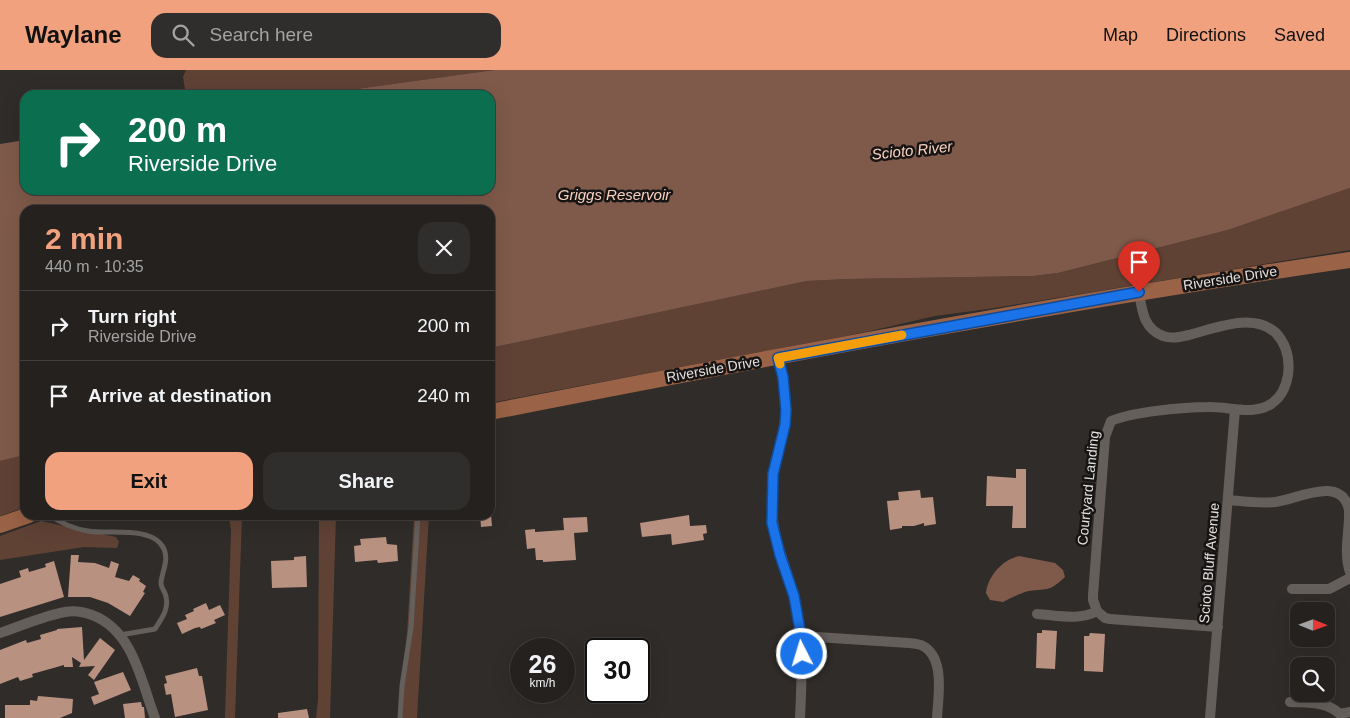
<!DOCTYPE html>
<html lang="en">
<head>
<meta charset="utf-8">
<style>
  body { margin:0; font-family:Helvetica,sans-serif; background:#302e2c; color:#f1f3f6; height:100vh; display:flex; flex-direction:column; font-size:19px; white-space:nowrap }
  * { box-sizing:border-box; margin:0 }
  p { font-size:16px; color:#a3a3a4 }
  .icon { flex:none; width:28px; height:28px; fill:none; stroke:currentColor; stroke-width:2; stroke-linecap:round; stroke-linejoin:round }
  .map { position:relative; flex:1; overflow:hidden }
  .side { position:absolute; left:20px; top:135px; width:475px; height:315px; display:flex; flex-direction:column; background:#24211f; border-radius:15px; box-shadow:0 5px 20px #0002,0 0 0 1px #413e3d }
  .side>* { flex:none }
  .hud { position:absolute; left:20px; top:20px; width:475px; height:105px; border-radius:15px; box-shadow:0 5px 20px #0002,0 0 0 1px #413e3d; background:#0b6e4f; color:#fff; overflow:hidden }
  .needle { width:32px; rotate:91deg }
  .fabs { position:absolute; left:1290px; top:532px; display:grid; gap:10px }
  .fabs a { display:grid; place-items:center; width:45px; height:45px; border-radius:10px; background:#24211f; box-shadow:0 5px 20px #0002,0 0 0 1px #413e3d; font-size:25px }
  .speed { position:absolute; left:510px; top:568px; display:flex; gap:10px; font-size:25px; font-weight:700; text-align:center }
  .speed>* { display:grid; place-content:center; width:65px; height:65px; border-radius:50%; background:#24211f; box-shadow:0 5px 20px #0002,0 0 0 1px #413e3d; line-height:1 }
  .speed small { font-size:12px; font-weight:400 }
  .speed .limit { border:2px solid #111; border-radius:8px; background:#fff; color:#111 }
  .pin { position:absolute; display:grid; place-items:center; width:42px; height:42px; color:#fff; margin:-51px -21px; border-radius:50% 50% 50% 0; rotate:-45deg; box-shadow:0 0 5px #0007 }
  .pin .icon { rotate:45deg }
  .me { position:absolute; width:55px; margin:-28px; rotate:355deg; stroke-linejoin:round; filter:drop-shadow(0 0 4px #0008) }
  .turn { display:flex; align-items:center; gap:18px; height:105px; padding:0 25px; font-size:22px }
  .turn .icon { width:65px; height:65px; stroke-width:2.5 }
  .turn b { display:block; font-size:35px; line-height:42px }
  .round { display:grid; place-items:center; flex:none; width:52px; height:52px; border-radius:15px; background:#302e2c }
  .overview { display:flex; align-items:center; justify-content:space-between; height:85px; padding:0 25px }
  h1 { font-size:30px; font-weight:800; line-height:38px; color:#f1a17d }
  .action { display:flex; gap:10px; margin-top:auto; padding:10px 25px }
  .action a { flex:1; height:58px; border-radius:15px; background:#f1a17d; color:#111; font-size:20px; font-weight:800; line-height:58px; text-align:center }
  .action a+a { background:#302e2c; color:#f1f3f6 }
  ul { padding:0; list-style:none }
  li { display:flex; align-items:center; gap:15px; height:70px; padding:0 25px; border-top:1px solid #413e3d }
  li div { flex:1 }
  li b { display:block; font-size:19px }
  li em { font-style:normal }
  header { display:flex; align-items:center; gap:30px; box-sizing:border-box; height:70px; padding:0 25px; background:#f1a17d; color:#111 }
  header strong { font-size:24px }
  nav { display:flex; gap:28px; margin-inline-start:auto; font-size:18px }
  .search { width:350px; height:45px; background:#302e2c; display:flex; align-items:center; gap:12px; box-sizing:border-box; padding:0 18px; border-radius:15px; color:#a3a3a4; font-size:19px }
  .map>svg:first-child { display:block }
  .green { fill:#604235 }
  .water { fill:#7f5a4a }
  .building { fill:#b99180 }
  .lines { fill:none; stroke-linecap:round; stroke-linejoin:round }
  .service { stroke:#655f5c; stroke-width:5 }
  .minor { stroke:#655f5c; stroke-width:10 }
  .primary { stroke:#9a6246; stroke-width:16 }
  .route-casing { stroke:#114b97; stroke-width:12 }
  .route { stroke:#1a73e8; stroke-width:9 }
  .slow { stroke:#f59e0b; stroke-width:9 }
  .labels { text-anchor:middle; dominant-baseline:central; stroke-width:5; stroke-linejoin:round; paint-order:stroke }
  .street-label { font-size:14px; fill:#e2dfdd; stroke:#171414 }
  .water-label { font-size:15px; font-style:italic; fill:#f8d1c0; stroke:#171414 }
</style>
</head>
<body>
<header>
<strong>Waylane</strong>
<div class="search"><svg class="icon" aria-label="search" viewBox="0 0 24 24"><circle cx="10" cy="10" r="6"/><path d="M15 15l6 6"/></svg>Search here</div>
<nav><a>Map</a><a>Directions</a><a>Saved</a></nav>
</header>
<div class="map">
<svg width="1350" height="648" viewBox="0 0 1350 648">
  <rect width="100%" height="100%" fill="#302c29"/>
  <path class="green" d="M186,0h308l-181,25h-127l-3,-18z
    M1350,118v62l-362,59 -53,7 -69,16 -376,71v-55l317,-67 41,-2 185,-3 25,-3 170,-43z
    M25,385v52l-25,9v-55z
    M229,445h13l-7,203h-10l6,-187z
    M319,445h17l-6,203h-14l2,-18z
    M414,445h15l-12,203h-15z
    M41,451l75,16 3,5 -2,6 -33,-1 -84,13v-24z"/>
  <path class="water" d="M494,0h856v118l-122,42 -170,43 -25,3 -185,3 -41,2 -317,67v-138h-465v245l-25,6v-317l25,-4v50h465v-95h-177z
    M1019,486l36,7 8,7 2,7c-16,15 -16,11 -36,14 -9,2 -18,7 -26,11l-13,-2 -4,-7c2,-17 16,-33 33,-37z"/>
  <path class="building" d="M1016,399h10v59h-14l1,-22h-27l1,-30 29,2z
    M920,420l1,8 12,-1 3,27 -12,2v-3l-10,3h-12v2l-12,2 -3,-29 12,-1 -1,-8z
    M480,445h11l1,11 -11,1z
    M689,445l1,11 16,-1 1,8 -4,1 1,6 -32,5 -1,-11 -29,3 -2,-14z
    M587,447l1,15 -14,1 2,27 -33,2v-2h-7l-1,-12 -8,1 -2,-19 10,-1v3l29,-2 -1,-12z
    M386,467l1,7 10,1 1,16 -20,2 -1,-3 -22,2 -1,-16 7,-1 -1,-6z
    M71,485h8l-1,7 17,1 14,5 2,-7 8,3 -4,13 14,4 4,-6 7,4 -1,2 7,5 -3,6 2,1 -15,23 -22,-13 -18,-6h-22z
    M306,486l1,31 -35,1 -1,-27 23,-1v-3z
    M54,491l10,36 -64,20v-33l21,-7 -2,-6 9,-3 1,4 17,-5 -1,-3z
    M206,533l3,7 11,-5 5,10 -11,5 2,3 -15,6 -1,-2 -5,1 -13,6 -5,-11 10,-4 -2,-4 9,-4 -1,-2z
    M82,557l2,33 16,-22 15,12 -21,30 -6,-5 7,-9 -16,1 2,-4 -9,-6 1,10h-9v-2l-32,9 1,3 -13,4 -2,-4 -18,7v-34l26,-10 1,3 14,-4 -1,-4 17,-5v-1z
    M1042,560l15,1 -2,38 -19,-1 1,-35h5z
    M1090,563l15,1 -2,38 -19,-1v-35h5z
    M197,598l2,8h3l6,34 -33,7 -4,-23 -5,1 -2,-11 3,-1 -2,-7z
    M123,602l8,18 -37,15 -3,-8 8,-3 -5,-12z
    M38,626l35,3 -1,14 -12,5h-55v-13h25v-5l7,1z
    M141,632l1,5h2l1,11h-20l-2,-14z
    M307,639l2,9h-31v-5z"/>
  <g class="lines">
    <path class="service" d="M49,445c12,8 24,14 39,16 20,4 65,-6 76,18 5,12 -2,22 -3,34 0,5 5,10 5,14 3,13 -5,22 -11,32l-35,6
      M400,648l2,-32 9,-59 7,-112"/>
    <path class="minor" d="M777,287c7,22 11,45 8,68 -6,31 -15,50 -13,83 1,32 14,58 22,88 10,41 8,81 6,122
      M1228,430c15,1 32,4 47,2 21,-2 67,-28 74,8 1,20 -6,42 1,62
      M1292,519h37l21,-11
      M1097,541l-4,-11v-5l12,-158 6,-16c21,-9 73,-14 97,-14 20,-1 45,9 63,-3 11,-7 15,-17 17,-29 2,-16 -1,-30 -12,-42 -23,-21 -60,-5 -87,2 -9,2 -17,4 -26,1 -20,-8 -21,-26 -24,-44
      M1037,544c19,1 43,7 60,-3l8,7 5,1 108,8
      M0,563c21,-7 43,-17 65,-21 9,-2 19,0 27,3 41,15 49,66 63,103
      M801,566l108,7c3,0 8,1 12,2 25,11 17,52 16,73
      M1290,632c18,1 36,-1 50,12l10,-2
      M1210,648l25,-309"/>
    <path class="primary" d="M490,342c286,-56 572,-110 860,-152
      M0,455l29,-10"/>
  </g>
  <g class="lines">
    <g class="route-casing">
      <path id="route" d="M802,584l-1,-18 -7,-40 -14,-41 -8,-32 1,-49 12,-49 1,-15 -3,-33 -5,-19 361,-66"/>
    </g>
    <use href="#route" class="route"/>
    <path class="slow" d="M780,294l-2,-6 124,-23"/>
  </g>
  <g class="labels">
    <g class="street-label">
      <text transform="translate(1230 208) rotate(-9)">Riverside Drive</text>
      <text transform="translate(713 299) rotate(-10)">Riverside Drive</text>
      <text transform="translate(1088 418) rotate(-84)">Courtyard Landing</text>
      <text transform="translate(1209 493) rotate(-85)">Scioto Bluff Avenue</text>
    </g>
    <g class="water-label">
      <text transform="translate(912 80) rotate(-6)">Scioto River</text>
      <text x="614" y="124">Griggs Reservoir</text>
    </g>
  </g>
</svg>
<div class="fabs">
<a><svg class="needle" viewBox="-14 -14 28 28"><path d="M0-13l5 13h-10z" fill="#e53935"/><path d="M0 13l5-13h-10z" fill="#a3a3a4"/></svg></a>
<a><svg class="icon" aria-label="search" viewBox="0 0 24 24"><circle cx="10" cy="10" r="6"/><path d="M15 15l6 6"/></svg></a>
</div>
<div class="speed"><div>26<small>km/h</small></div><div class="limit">30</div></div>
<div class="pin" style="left:1139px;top:222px;background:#d93025"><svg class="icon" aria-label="arrive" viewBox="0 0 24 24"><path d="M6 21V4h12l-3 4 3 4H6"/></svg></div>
<svg class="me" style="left:802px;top:584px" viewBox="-20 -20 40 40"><circle r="17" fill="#1a73e8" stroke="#fff" stroke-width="3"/><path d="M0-11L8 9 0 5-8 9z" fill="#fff"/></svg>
<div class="hud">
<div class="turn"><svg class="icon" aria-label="right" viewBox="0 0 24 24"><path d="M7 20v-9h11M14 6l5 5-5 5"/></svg><div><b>200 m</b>Riverside Drive</div></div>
</div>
<section class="side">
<div class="overview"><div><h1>2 min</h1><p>440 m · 10:35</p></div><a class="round"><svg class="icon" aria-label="close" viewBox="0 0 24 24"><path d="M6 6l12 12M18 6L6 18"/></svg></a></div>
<ul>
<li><svg class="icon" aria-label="right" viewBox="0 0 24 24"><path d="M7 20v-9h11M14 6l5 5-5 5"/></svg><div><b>Turn right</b><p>Riverside Drive</p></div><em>200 m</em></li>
<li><svg class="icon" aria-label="arrive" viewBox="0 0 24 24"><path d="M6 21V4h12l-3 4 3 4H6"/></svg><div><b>Arrive at destination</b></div><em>240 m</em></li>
</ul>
<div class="action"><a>Exit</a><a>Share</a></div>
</section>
</div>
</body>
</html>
